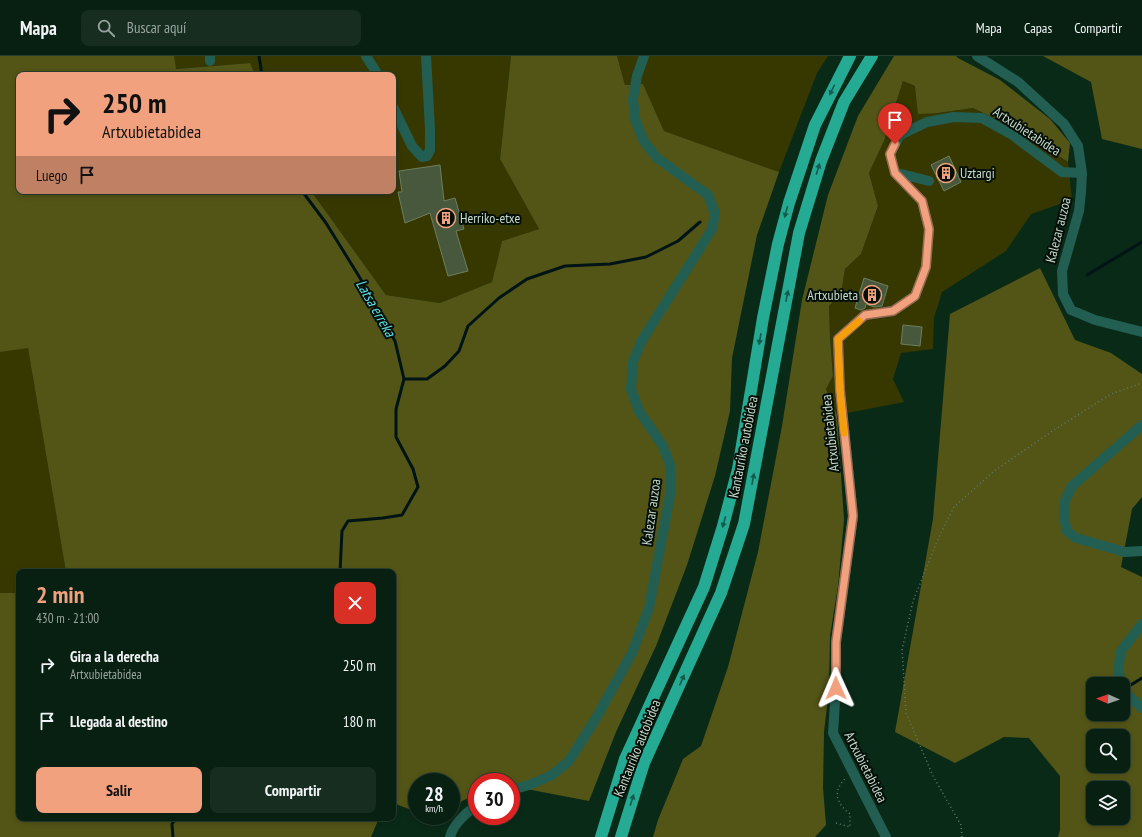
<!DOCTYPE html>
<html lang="es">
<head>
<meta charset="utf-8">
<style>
  body { margin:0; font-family:"PT Sans Narrow",sans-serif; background:#162d20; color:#f1f3f6; height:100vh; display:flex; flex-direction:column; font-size:15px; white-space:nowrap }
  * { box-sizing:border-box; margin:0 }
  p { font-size:13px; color:#98a39f }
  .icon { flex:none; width:22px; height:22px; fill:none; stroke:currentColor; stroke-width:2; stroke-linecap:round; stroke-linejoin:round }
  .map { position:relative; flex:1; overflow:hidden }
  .panel { position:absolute; left:16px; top:513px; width:380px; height:252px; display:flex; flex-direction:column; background:#082012; border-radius:8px; box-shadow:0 2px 6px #0003,0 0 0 1px #293e32 }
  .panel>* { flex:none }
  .hud { position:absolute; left:16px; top:16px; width:380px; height:122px; border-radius:8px; box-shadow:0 2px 6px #0003,0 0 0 1px #293e32; background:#f1a17d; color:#111; overflow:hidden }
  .needle { width:26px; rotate:272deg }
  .fabs { position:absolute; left:1086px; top:621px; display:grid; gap:8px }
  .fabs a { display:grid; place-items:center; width:44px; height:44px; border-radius:8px; background:#082012; box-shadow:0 2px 6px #0003,0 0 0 1px #293e32; font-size:20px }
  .speed { position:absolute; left:408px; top:717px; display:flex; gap:8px; font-size:20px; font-weight:700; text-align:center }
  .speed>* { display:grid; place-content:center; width:52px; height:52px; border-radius:50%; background:#082012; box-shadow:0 2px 6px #0003,0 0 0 1px #293e32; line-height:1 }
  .speed small { font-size:10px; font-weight:400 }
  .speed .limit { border:6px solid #d22; background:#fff; color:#111 }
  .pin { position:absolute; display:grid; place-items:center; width:34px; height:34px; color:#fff; margin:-41px -17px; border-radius:50% 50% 50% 0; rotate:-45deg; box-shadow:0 0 4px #0007 }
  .pin .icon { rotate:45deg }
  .me { position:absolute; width:44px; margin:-22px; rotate:359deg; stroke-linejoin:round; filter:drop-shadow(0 0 3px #0008) }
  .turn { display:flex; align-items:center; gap:14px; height:84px; padding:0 20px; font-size:18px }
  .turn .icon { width:52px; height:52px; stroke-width:2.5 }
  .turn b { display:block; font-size:28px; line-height:34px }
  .then { display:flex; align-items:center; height:38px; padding:0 20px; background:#0003; gap:8px; font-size:15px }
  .round { display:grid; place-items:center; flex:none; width:42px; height:42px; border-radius:8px; background:#162d20 }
  .headline { display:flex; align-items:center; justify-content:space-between; height:68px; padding:0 20px }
  h1 { font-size:24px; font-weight:700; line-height:30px; color:#f1a17d }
  .primary-button { display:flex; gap:8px; margin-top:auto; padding:8px 20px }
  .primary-button a { flex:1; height:46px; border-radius:8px; background:#f1a17d; color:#111; font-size:16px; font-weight:700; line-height:46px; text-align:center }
  .primary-button a+a { background:#162d20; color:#f1f3f6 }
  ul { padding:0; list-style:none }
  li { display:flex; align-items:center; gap:12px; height:56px; padding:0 20px }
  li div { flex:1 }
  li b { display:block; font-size:15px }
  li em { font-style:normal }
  header { display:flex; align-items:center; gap:24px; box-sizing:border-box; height:56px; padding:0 20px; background:#082012; border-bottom:1px solid #293e32 }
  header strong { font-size:19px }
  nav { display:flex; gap:22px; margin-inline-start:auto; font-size:14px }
  .search { width:280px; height:36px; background:#162d20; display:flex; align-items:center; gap:10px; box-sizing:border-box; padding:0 14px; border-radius:8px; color:#98a39f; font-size:15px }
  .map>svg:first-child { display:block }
  .green { fill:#373800 }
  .forest { fill:#535517; fill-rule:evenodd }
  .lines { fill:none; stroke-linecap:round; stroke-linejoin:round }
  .stream { stroke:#001416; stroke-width:3 }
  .building { fill:#47583c; stroke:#6d7f61 }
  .path { stroke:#607a6a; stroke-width:1.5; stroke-dasharray:1 3; stroke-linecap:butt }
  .minor { stroke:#235e52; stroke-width:10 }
  .highway { stroke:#25aa94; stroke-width:12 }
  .oneway { fill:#145c4e }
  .route-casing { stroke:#9d6951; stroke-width:10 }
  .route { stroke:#f1a17d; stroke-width:7 }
  .slow { stroke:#f59e0b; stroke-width:7 }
  .labels { text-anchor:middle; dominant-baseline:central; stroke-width:4; stroke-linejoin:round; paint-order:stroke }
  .street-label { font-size:14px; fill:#c7d8cc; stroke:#040f08 }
  .poi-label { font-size:14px; fill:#c7d8cc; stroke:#040f08; text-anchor:start }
  .water-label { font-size:15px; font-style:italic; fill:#5ddde5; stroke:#040f08 }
</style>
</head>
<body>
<header>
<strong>Mapa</strong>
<div class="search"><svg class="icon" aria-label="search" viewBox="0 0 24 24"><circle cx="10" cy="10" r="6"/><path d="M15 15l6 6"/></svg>Buscar aquí</div>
<nav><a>Mapa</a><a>Capas</a><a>Compartir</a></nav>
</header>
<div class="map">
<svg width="1142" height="781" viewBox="0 0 1142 781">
  <rect width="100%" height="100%" fill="#0a2a18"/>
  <path class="green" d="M170,0h341l-11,103 39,70 -37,12 -10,41 -52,21 -54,-8 -75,-104h82v-116h-138l-6,-12 -73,6z
    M617,0h211l-11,17 -38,99 -115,-41 -21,-47 -18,1z
    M903,25l12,5 23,27 35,-5 44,21 51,33 4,38 -41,14 -25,37 -64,41 -8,26 -1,31 -32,4 -8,26 11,23 -67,13 -11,-26 7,-13 -3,-39 -1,-31 12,-13 4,-24 16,-15 17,-48 -9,-33 15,-32z
    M28,291l38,225h-47v21h-19v-241z"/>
  <path class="forest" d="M0,0h174l2,13 74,-6 5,12h-236v116h292l75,104 54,8 52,-21 10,-41 37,-12 -39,-70 11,-103h106l8,29 18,-1 21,47 115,41 -22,63 -25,123 -2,53 -15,65 -28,89 -31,81 -40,86 -27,69 -78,-15v-4h-34v12l-15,7 -11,11v-30h-34v30l-24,-9v-231h-327l-38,-224 -28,4z
    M894,0h62l2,2 42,22 50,39 20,24 -2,19 -51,-33 -44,-21 -35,5 -20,1 -3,-28 -12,-5 -19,60 -15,32 9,33 -17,48 -16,15 -4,24 -12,13 1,31 3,39 -7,13 11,26 7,105 -6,66 -8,50 -1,53 -5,43 -1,56 3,37 -11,12h-162l5,-17 25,-61 18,-13 27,-79 30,-115 24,-126 20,-126 26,-105 30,-79z
    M1043,0h99v93l-40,-10 -11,-57z
    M1040,212l35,72 36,13 31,21v123l-10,12 -11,58 21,10v260h-84l2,-7v-54l-31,-38 -25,-1 -49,26 -60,-31 38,-213 17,-205zM1093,628h30v30h-30zM1093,680h30v30h-30zM1093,732h30v30h-30z
    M0,537h19v225h360l-8,19h-371z"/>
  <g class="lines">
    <path class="stream" d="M259,0l3,19
      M302,135l24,32 34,55 35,63 9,38 -8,30v28l17,32 5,18 -16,28 -19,3 -35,3 -6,10 -2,41
      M1087,219l55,-33
      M404,323h23l18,-13 14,-15 9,-25 31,-28 28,-19 38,-13 45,-2 36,-7 32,-16 22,-19
      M1126,632l16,-10
      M173,781l-1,-13 4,-6"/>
  </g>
  <path class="building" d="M949,100l12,26 -17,9 -13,-26z
    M440,109l4,36 11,-3 9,31 -8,2 12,40 -20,5 -18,-63 -25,10 -7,-31h4l-3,-21z
    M864,222l24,8 -6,20 -8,1 -8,-3 -1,4 -4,2 -6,-2z
    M903,269l19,2 -2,19 -19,-2z"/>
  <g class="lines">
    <path class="path" d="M836,767l14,4v-13c-14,-11 -18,-23 -4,-36
      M962,781l-1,-12 -28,-49 -27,-63 -4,-63 11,-49 25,-62 16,-32 40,-36 60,-41 57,-36 31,-11"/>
    <path class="minor" d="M210,0v5
      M366,0l12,19
      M977,0l41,26 46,42 14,22 4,27 -1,19 -2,19 -17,60 1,23 8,16 24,10 47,12
      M393,51l19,39 10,11 5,-1 3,-6v-21l-4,-73
      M897,117l32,8
      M1142,369l-70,61 -7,15 -1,17 3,13 9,7 49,14 17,-1
      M1122,628l-4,-13 3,-20 21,-27
      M1123,630l2,6 17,16
      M511,734l18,-5 23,-10 17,-14 26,-41 37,-67 17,-45 22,-118 -1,-25 -7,-19 -24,-35 -8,-22 2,-27 8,-20 71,-113 3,-15 -7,-19 -51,-37 -14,-18 -8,-21 -2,-20 4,-23 7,-20
      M450,781c3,-12 16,-25 27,-31
      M886,781l-53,-104 3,-46v-45l17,-126 -13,-126 -2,-51 27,-24 28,-4 22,-15 11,-29 3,-38 -7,-28 -27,-28 -5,-19 10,-19 27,-13 27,-5 28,1 29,16 51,38 20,1"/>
    <path class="highway" d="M601,781l24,-78 79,-172 19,-61 15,-57 25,-151 15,-74 11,-41 26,-78 35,-69
      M621,781l23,-74 77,-170 23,-69 55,-291 22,-72 23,-59 28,-46"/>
  </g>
  <defs><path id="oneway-solid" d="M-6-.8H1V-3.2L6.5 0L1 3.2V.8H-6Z"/></defs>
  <g class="oneway">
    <use href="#oneway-solid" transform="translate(832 34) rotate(116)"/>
    <use href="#oneway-solid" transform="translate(818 113) rotate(-73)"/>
    <use href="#oneway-solid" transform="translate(786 156) rotate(105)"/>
    <use href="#oneway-solid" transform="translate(787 240) rotate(-79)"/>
    <use href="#oneway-solid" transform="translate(760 283) rotate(100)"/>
    <use href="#oneway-solid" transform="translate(753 423) rotate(-79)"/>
    <use href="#oneway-solid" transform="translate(724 466) rotate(105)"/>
    <use href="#oneway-solid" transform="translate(682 624) rotate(-66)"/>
    <use href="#oneway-solid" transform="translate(632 744) rotate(-72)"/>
  </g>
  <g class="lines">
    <g class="route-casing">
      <path id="route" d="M836,632v-46l17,-126 -13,-126 -2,-51 27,-24 28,-4 22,-15 11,-29 3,-38 -7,-28 -27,-28 -5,-19 5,-10"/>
    </g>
    <use href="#route" class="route"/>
    <path class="slow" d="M844,377l-4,-43 -2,-51 21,-18"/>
  </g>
  <defs>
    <g id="building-ring" transform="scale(1)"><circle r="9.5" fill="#040f08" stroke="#f1a17d" stroke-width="1.5"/><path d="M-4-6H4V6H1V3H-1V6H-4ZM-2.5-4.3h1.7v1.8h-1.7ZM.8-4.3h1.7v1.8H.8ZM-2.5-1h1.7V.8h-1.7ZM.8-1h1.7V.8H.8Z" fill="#f1a17d"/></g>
  </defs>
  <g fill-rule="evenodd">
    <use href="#building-ring" x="946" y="117"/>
    <use href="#building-ring" x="446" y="162"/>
    <use href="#building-ring" x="872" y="239"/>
  </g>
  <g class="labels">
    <g class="street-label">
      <text transform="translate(1027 75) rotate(33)">Artxubietabidea</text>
      <text transform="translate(1058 174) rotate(-76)">Kalezar auzoa</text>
      <text transform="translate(830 377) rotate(-96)">Artxubietabidea</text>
      <text transform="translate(743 391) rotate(-79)">Kantauriko autobidea</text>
      <text transform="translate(651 456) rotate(-82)">Kalezar auzoa</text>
      <text transform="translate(637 692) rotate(-68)">Kantauriko autobidea</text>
      <text transform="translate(866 711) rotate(63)">Artxubietabidea</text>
    </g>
    <g class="poi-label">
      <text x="960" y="117">Uztargi</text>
      <text x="460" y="162">Herriko-etxe</text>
      <text x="858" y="239" text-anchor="end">Artxubieta</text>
    </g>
    <g class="water-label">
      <text transform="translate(376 252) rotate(60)">Latsa erreka</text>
    </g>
  </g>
</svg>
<div class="fabs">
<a><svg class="needle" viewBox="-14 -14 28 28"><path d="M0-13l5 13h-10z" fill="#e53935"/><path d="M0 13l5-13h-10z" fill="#98a39f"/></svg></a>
<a><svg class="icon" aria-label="search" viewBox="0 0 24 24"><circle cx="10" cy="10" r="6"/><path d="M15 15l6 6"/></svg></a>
<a><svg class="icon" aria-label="layers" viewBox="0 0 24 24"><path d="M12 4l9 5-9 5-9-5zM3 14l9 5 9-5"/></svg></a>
</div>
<div class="speed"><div>28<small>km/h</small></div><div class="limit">30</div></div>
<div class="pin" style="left:895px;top:88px;background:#d93025"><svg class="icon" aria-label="arrive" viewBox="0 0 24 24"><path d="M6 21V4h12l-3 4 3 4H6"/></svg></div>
<svg class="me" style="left:836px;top:632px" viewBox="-20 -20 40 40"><path d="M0-17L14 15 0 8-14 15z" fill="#f1a17d" stroke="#fff" stroke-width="4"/></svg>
<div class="hud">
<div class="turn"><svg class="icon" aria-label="right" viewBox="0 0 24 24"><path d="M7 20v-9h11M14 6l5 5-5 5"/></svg><div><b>250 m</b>Artxubietabidea</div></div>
<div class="then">Luego<svg class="icon" aria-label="arrive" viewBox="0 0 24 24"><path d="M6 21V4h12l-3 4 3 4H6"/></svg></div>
</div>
<section class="panel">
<div class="headline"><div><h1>2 min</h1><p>430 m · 21:00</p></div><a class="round" style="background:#d93025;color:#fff"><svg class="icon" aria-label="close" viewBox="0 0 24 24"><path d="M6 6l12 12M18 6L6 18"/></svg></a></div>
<ul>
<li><svg class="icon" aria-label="right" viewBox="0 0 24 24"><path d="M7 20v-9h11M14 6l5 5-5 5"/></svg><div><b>Gira a la derecha</b><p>Artxubietabidea</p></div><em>250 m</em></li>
<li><svg class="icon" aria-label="arrive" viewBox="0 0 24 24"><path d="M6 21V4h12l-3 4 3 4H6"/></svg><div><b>Llegada al destino</b></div><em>180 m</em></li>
</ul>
<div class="primary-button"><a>Salir</a><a>Compartir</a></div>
</section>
</div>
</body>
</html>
